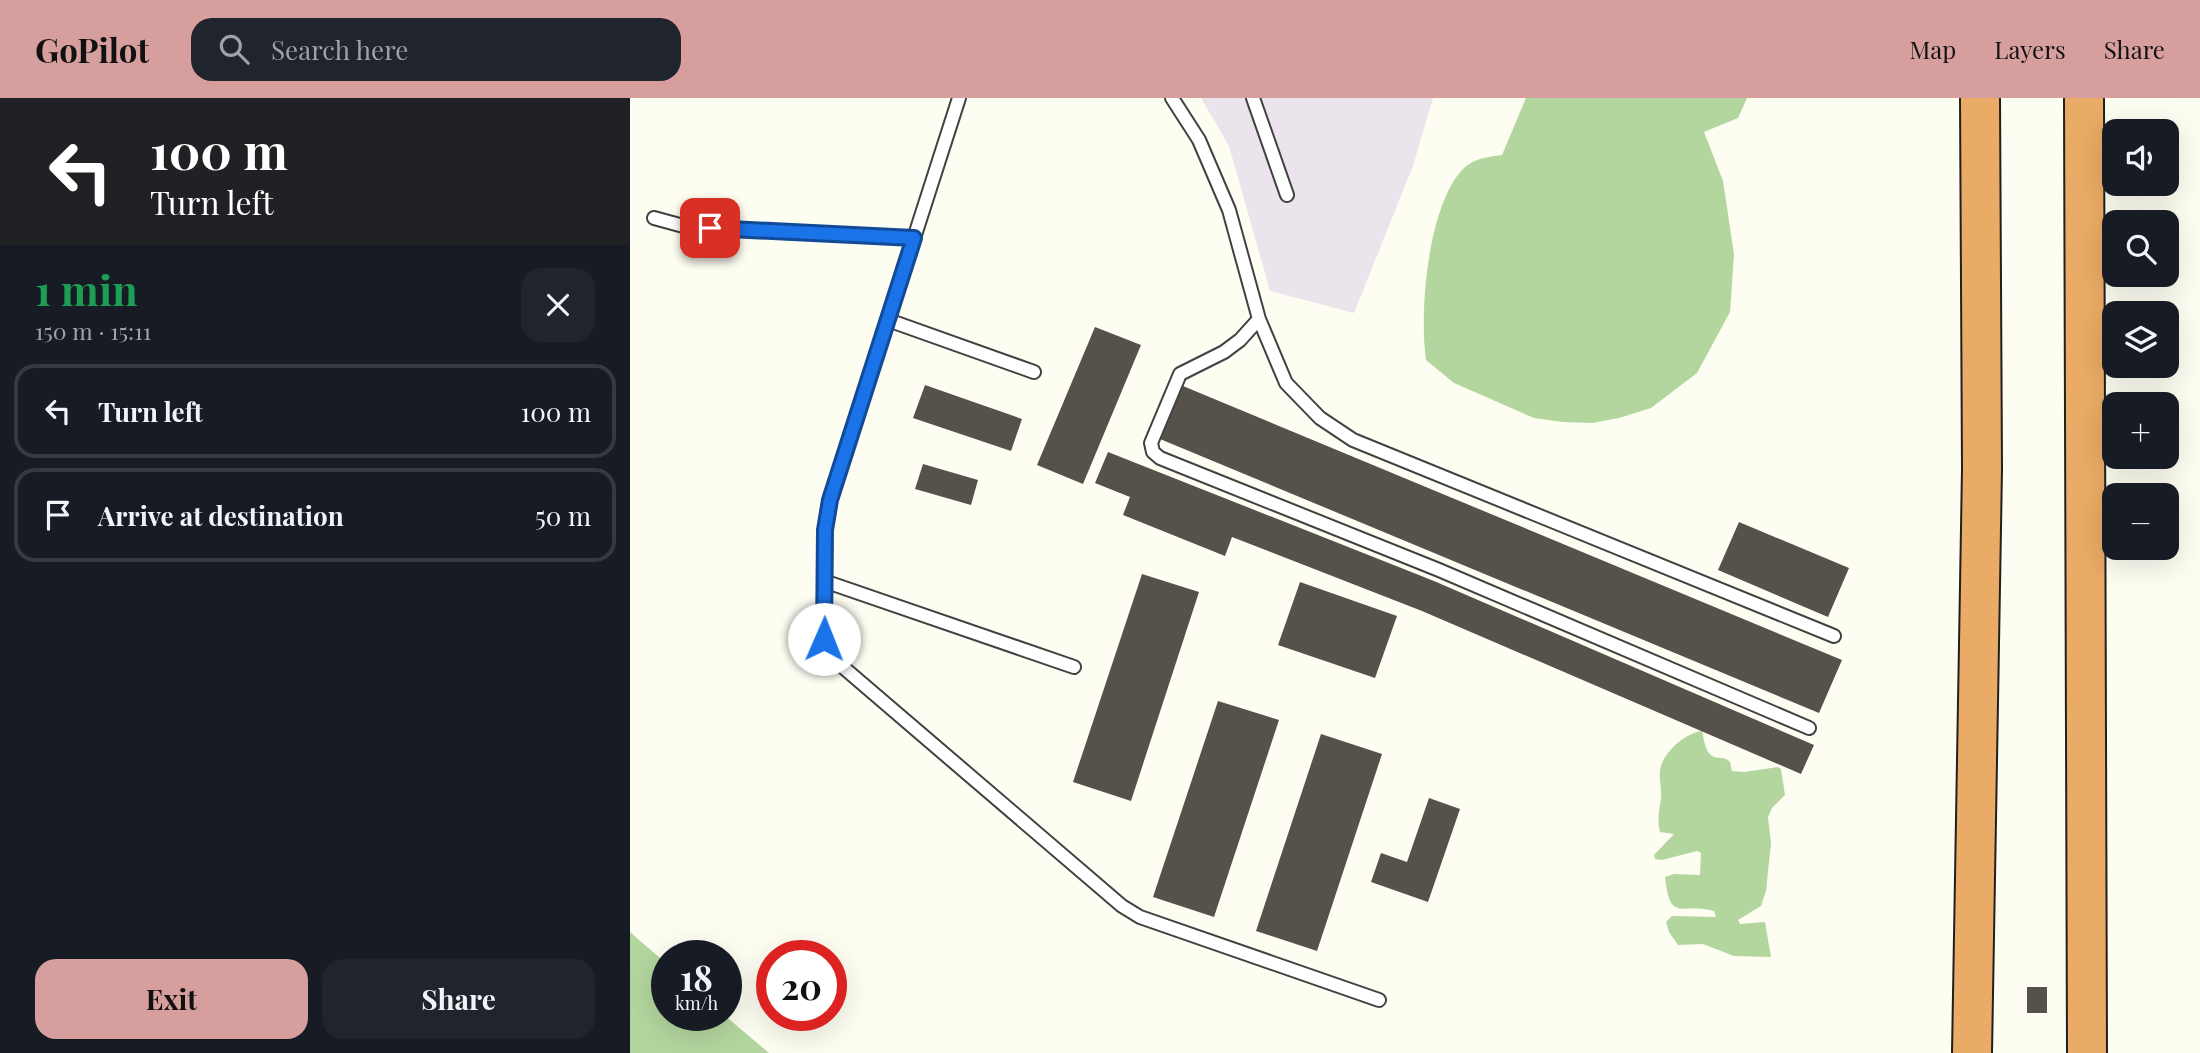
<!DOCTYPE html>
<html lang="en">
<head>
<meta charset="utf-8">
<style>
  body { margin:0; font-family:"Playfair Display",serif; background:#20242c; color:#f1f3f6; height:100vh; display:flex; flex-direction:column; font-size:26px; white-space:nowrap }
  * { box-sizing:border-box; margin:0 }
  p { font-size:23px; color:#9ea1a6 }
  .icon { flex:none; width:38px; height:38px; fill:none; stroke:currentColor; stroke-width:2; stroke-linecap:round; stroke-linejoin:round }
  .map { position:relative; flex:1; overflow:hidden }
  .side { display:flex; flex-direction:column; background:#171b24; width:630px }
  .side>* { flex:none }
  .hud { background:#202124; color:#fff; overflow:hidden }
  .tools { position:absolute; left:1472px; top:21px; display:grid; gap:14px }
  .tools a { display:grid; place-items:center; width:77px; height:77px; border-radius:14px; background:#171b24; box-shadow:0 7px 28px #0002; font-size:35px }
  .speed { position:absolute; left:21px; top:842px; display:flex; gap:14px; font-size:35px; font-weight:700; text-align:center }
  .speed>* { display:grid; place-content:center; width:91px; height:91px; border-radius:50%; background:#171b24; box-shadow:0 7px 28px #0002; line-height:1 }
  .speed small { font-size:18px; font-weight:400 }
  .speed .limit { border:10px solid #d22; background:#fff; color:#111 }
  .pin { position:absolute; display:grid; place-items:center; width:60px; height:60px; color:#fff; margin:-30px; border-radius:14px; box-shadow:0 4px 10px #0006 }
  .me { position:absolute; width:77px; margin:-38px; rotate:1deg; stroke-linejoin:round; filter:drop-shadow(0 0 5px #0008) }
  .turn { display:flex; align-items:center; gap:24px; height:147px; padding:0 35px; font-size:32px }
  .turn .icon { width:91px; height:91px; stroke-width:2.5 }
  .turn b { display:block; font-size:49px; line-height:60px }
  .round { display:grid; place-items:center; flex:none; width:74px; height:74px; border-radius:21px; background:#20242c }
  .head { display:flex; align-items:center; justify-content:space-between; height:119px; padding:0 35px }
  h1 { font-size:42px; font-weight:700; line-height:52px; color:#1e9e55 }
  .primary-button { display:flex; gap:14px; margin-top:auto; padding:14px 35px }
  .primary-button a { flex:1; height:80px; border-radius:21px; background:#d69e9d; color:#111; font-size:28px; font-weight:700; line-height:80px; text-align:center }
  .primary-button a+a { background:#20242c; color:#f1f3f6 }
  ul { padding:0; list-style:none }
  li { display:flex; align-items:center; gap:21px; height:94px; margin:0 14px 10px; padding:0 21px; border:4px solid #363941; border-radius:21px }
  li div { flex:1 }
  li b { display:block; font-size:26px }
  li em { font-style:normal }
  header { display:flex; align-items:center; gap:42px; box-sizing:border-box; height:98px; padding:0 35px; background:#d69e9d; color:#111 }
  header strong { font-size:33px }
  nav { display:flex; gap:38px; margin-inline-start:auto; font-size:24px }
  .search { width:490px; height:63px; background:#20242c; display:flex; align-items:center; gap:18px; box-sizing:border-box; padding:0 24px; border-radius:21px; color:#9ea1a6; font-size:26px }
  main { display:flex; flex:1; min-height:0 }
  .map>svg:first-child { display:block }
  .industrial { fill:#ece4ed }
  .forest { fill:#b3d69e }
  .building { fill:#57514c }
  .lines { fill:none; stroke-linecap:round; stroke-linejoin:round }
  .lane-casing { stroke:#424242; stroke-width:16 }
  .highway-casing { stroke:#202020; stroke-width:42 }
  .lane { stroke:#fff; stroke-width:12 }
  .highway { stroke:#e9ab65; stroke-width:38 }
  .route-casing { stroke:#114b97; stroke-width:18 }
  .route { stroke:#1a73e8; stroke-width:12 }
</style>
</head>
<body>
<header>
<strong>GoPilot</strong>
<div class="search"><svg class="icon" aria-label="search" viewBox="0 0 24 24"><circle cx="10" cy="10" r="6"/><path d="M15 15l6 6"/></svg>Search here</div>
<nav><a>Map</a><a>Layers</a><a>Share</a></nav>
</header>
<main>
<section class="side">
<div class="hud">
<div class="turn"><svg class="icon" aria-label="left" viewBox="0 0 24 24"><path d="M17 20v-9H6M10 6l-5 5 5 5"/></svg><div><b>100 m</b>Turn left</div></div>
</div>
<div class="head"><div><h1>1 min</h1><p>150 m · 15:11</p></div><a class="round"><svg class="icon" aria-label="close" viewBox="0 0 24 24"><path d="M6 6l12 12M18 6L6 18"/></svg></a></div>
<ul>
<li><svg class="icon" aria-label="left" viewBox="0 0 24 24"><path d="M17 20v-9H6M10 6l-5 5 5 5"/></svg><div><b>Turn left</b></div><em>100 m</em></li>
<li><svg class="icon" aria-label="arrive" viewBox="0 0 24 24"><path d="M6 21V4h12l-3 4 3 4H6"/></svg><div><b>Arrive at destination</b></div><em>50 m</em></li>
</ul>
<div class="primary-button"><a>Exit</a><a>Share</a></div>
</section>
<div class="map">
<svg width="1570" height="955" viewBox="0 0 1570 955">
  <rect width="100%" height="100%" fill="#fefdf2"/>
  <path class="industrial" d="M571,0h232l-20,68 -59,147 -84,-22 -41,-145z"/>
  <path class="forest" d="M896,0h221l-9,20 -34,14 19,49 11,73 -4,58 -33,61 -46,35 -32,10 -27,5 -29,-1 -29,-4 -80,-35 -28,-23c-7,-49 2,-153 36,-190 11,-12 26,-13 40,-15z
    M1072,633c2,8 3,22 12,26 7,2 10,-1 16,5l2,9 12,1 34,-5 3,2 4,26 -13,13 -4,9 3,26 -5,48 -5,15 -23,14 2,4 25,-2 6,35 -37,-1 -31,-12 -25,1 -9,-13 -3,-10 6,-6 44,1 -2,-6c-33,-9 -44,13 -49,-34l9,-3 26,1 1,-22 -4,-2 -35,9 -7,-1 -1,-4 20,-21 -14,-2c-3,-12 -1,-20 1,-33 1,-9 -2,-18 -1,-28 2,-18 25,-38 42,-40z
    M0,834l37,32v51h57l45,38h-139z"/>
  <path class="building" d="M465,229l46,18 -58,139 -46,-19z
    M295,287l97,34 -11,32 -98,-33z
    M553,288l659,274 -23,53 -659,-274z
    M478,354l326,129 380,164 -13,29 -379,-163 -190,-74 -7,19 -102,-41 7,-18 -35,-14z
    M293,366l55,16 -7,25 -56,-16z
    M1109,424l110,46 -21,49 -110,-47z
    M512,476l57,18 -68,209 -58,-19z
    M670,484l97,34 -22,62 -97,-33z
    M588,603l61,19 -65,197 -61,-20z
    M691,636l61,20 -65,197 -61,-20z
    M799,700l31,11 -32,93 -57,-20 10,-29 26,9z
    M1397,889h20v26h-20z"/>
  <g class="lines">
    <g class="lane-casing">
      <path id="lane" d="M329,0l-129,402 -5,30 -1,109 13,23 285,244 18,11 239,83
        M542,0l27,42 30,70 30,109 27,64 34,35 33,22 481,196
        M623,0l34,97
        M24,120l33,9 227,11
        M629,221l-19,21 -16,12 -44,22 -29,69 2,9 7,6 279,112 370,158
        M258,222l146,52
        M194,483l250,86"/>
    </g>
    <g class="highway-casing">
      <path id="highway" d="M1454,0l3,955
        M1342,955l10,-584 -2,-371"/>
    </g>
    <use href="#lane" class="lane"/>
    <use href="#highway" class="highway"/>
  </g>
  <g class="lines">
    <g class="route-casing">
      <path id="route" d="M80,130l204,10 -84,262 -5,30 -1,109"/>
    </g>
    <use href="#route" class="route"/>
  </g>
</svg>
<div class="tools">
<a><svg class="icon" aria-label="sound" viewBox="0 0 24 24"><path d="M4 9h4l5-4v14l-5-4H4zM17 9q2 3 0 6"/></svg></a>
<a><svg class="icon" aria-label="search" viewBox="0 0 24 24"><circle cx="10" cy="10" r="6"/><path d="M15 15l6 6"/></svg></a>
<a><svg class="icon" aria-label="layers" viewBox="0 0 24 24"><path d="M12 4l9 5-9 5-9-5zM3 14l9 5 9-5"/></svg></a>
<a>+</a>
<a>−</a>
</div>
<div class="speed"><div>18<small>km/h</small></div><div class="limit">20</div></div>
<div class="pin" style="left:80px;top:130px;background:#d93025"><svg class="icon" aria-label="arrive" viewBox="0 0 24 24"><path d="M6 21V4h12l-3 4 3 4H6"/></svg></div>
<svg class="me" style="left:194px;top:541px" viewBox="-20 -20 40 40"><circle r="19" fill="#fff"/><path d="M0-13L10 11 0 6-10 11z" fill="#1a73e8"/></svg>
</div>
</main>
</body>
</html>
